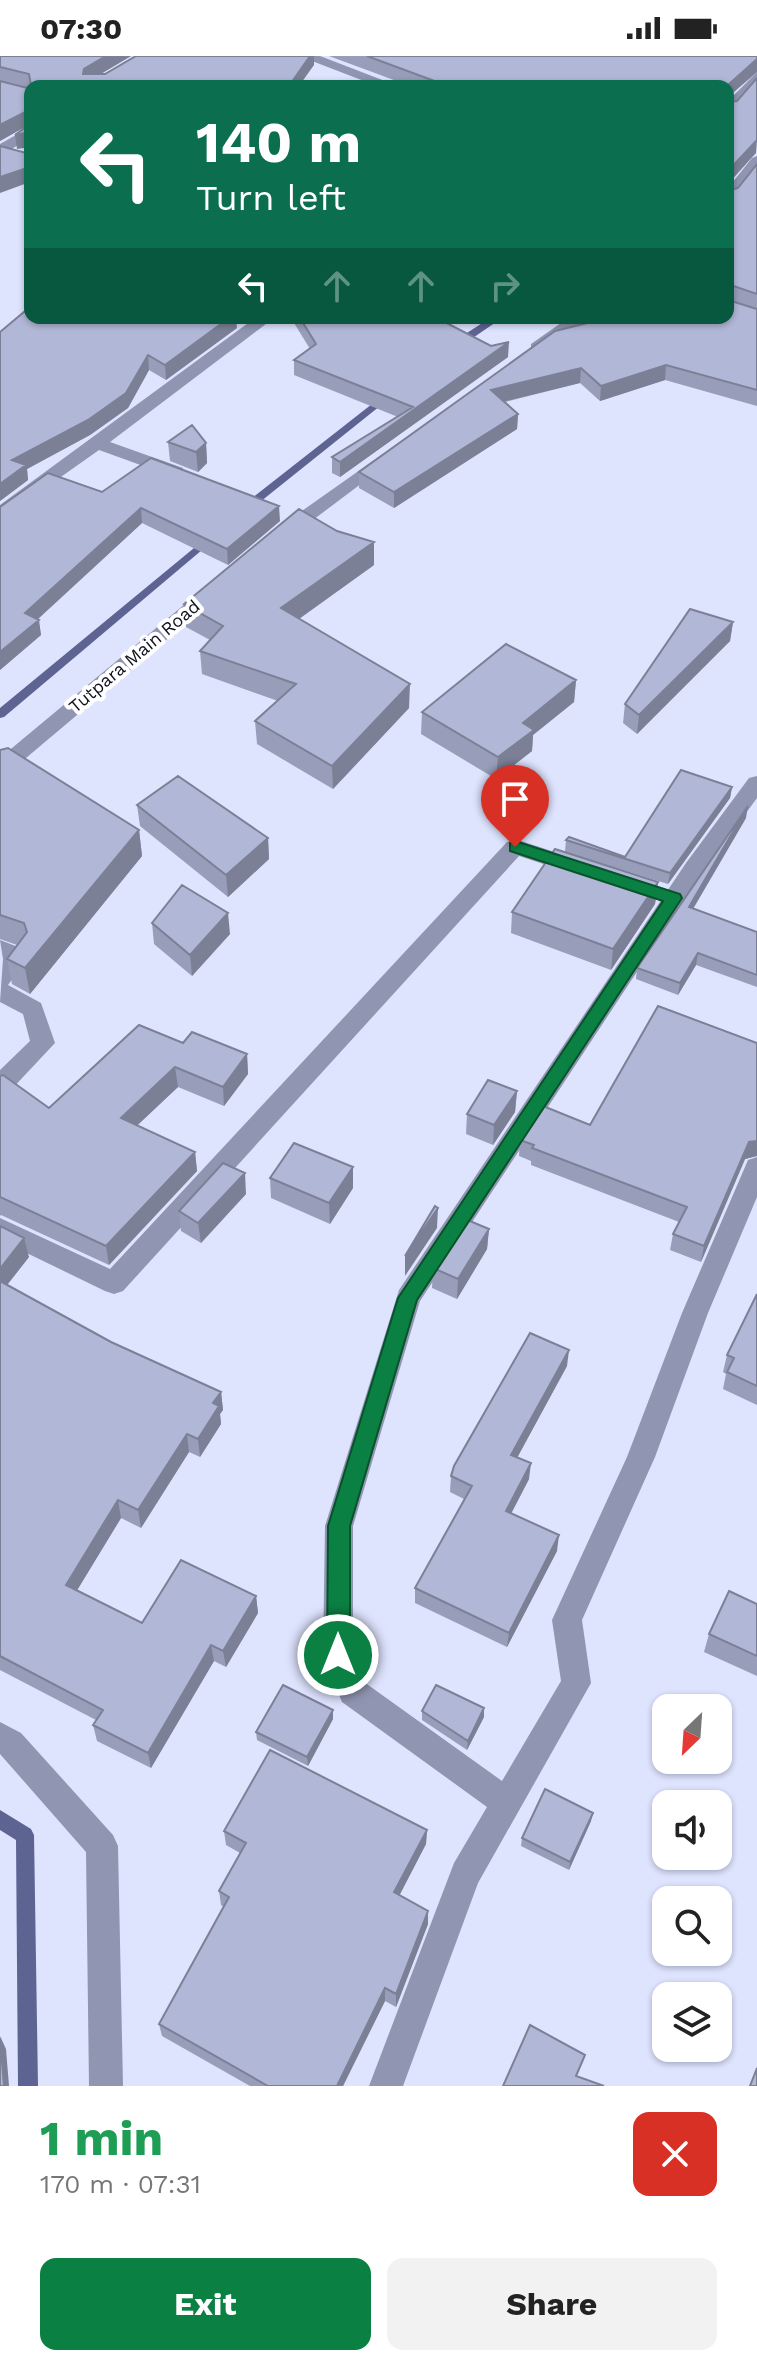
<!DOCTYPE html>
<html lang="en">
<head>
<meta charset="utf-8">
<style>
  body { margin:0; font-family:"Work Sans",sans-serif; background:#f2f2f2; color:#222; height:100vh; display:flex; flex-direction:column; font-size:30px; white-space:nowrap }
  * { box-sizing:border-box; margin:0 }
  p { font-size:26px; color:#767676 }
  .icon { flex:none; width:44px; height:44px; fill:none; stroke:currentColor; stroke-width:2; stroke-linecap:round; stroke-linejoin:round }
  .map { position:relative; height:2030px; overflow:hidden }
  .panel { display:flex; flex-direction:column; background:#fff; flex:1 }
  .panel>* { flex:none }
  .guide { position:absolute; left:24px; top:24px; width:710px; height:244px; border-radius:16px; box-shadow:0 2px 6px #0004; background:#0b6e4f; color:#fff; overflow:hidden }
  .needle { width:52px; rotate:205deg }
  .fabs { position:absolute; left:652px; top:1638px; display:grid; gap:16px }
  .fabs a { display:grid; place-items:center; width:80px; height:80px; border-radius:16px; background:#fff; box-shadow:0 2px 6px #0004; font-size:40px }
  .pin { position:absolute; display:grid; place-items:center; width:68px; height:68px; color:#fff; margin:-82px -34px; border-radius:50% 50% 50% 0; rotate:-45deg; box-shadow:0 0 8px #0007 }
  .pin .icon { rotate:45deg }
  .me { position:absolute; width:88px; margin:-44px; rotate:0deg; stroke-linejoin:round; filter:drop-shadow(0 0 6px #0008) }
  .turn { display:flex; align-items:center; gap:28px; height:168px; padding:0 40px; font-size:36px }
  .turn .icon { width:104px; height:104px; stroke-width:2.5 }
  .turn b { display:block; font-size:56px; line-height:68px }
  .lanes { display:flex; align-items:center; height:76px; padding:0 40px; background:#0003; justify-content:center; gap:40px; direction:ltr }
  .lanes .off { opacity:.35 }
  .round { display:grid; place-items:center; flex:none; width:84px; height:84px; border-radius:16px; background:#f2f2f2 }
  .summary { display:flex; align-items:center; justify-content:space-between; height:136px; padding:0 40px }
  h1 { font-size:48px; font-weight:700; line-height:60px; color:#1e9e55 }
  .cta { display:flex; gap:16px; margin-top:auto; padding:16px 40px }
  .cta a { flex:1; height:92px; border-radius:16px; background:#0b8043; color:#fff; font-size:32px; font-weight:700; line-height:92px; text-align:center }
  .cta a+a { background:#f2f2f2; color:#222 }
  .status { display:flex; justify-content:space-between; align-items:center; height:56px; padding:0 40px; background:#fff; direction:ltr }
  .status svg { height:22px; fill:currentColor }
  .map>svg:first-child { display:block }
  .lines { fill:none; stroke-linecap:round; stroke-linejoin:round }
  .stream { fill:#5d6492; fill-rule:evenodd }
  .minor { fill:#9095b1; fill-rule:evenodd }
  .wall { fill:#989db9 }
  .shaded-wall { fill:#7c8096 }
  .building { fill:#b1b7d7; stroke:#7c8096; stroke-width:2 }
  .route { fill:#0b8043; stroke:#07532c; stroke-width:2 }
  .labels { text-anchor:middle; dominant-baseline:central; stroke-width:8; stroke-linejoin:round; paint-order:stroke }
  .far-street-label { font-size:18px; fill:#0f111c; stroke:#fff }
</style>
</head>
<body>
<div class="status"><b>07:30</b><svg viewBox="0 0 49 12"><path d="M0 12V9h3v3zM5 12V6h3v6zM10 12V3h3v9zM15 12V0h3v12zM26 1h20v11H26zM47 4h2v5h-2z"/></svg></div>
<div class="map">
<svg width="757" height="2030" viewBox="0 0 757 2030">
  <rect width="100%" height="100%" fill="#dee3fe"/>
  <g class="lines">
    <path class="stream" d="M490,262h12l-41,28h-8v-4z
      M386,337l5,3 -1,2 -140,112h-8v-4z
      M211,478l6,3 -2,2 -211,178 -4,1v-10z
      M0,1754l31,19 3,6 4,251h-20l-2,-246 -16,-10z"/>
    <path class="minor" d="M299,0h21l78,30h-21z
      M757,16v13l-24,28 -5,1v-13z
      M30,71v11l-30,18v-12z
      M757,100v15l-23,30 -6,2v-15l24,-30z
      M255,262h19l-164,124 73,26v8h-12l-72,-26 -99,70v-15z
      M568,262h19l-44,34h-12v-8z
      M384,397l6,1v8l-101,76h-14v-8z
      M210,531l10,6 -3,4 -210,177 -7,2v-18l203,-169z
      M757,720v22l-55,75 -282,428 -67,225v129l11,27 138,99 59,-100 -9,-61 75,-163 55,-144 63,-146 3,-7 9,-3v40l-49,116 -53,144 -73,163 9,63 -113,200 -75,203h-34l85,-223 33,-56 -145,-105 -19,-47 2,-129 74,-236 287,-427 63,-85z
      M515,783l73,24 3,5 -11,8 -61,-20 -396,435 -9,3 -9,-3 -105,-51v-22l110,51 397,-427z
      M0,884l26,10 3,6 -21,29 33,18 14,40 -46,49 -9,2v-24l30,-29 -7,-27 -23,-12 3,-43z
      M0,1666l21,11 92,102 5,11 5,240h-34l-3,-234 -86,-98z"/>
  </g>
  <path class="wall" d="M0,0h131l-30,18 213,-9 -284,21v38l-30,17z
    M329,0h428v16l-29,25v-11h-318z
    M757,108v242l-92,-26 -65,21 -20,-18 -75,19 13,12 -1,15 -123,79 -35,-20v-16l238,-151 -9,-3h140v-127l10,-3z
    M30,262l207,10 -71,52 -17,-10 -21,38 -38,27 -63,34 1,11 -28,21v-169z
    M291,262h159l-5,4 63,35 -168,120 -8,-4v-16l66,-40 -104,-42v-15l16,-11z
    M168,386l38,1 1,20 -9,9 -28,-11z
    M102,436l178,29 -52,44 -86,-42 -104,96 3,16 -41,35v-163z
    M337,475l37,11v23l-75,54 110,89 -76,81 -76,-45 -2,-23 23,-20 -76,-27 -2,-23 10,-11 -24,-13 -2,-23z
    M733,566l-3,19 -93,93 -14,-11 2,-19z
    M576,624l-2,22 -41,33 -1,16 -36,28 -75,-45 1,-22z
    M0,694l139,80 3,26 -112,138 -18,-10 -5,-25 10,-14 -17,-6z
    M732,731l-2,11 -62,86 -103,-32 1,-12 59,17z
    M137,749l131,33 1,21 -41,38 -88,-71z
    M746,762l-53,91 64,23v55l-61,-22 -18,30 -42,-16 1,-11z
    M658,826l-3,22 -44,66 -100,-37 1,-21z
    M152,867l78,11 -38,42 -38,-32z
    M183,987l64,11 1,20 -24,32 -46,-19 -41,38 58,27 2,19 -88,94 -108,-50 -1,1v-140l49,32z
    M757,987v113l-12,3 -44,103 -31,-12 3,-16 6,-12 -148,-57v-4l-12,-5 1,-16 70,-15z
    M517,1035l-2,21 -22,33 -27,-11 1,-20z
    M353,1111v21l-23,36 -59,-26 -1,-20z
    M246,1138l-45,49 -20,-12 -2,-20z
    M0,1170l29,31 -22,28 104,57 110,50 2,18 -3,4 1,10 -21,33 -11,-5 -48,76 -20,-10 -44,72 65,33 114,-27 2,17 -32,54 -12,-6 -63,107 -54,-27 -4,-16 3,-5 -96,-50z
    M489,1173l-2,20 -30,50 -25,-11 1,-20z
    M757,1238v111l-34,-16 3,-15 -3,-2 4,-17z
    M567,1310l-50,91 12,22 -18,35 46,37 -50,96 -92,-44v-15l49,-89 -14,-7 1,-16z
    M757,1548v72l-53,-24 5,-18z
    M484,1652v9l-17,33 -45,-30v-9z
    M333,1663l-25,47 -51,-26 -1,-8z
    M591,1765l-22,49 -48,-24 1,-8z
    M427,1774l-1,14 -27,51 29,29 -32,83 -11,-6 -42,85h-93l-88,-50 -3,-12 65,-117 -3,-2 -2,-14 21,-38 -14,-8 -2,-14z"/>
  <path class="shaded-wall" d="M106,0h25l-46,27 -2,-9 1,-5z
    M310,0h4v9l-15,21h-10z
    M757,3v13l-29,25v-12z
    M29,54l1,14 -30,17v-16z
    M30,76v15l-13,2 -2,-14z
    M757,84l-1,13 -28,31v-13z
    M30,111v15l-30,11v-16z
    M731,229l-2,15 -1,1v-14z
    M229,262h7l1,10 -71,52 -1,-15z
    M435,262h15l-16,14z
    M509,286l-1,15 -168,120v-15z
    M148,299l1,15 -21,38 -38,27 -63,34 1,11 -28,21v-17l12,-24z
    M666,309l-1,15 -65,21 1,-15z
    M581,312l-1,15 -90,22 1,-15z
    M518,358l-1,15 -123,79v-16z
    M206,387l1,20 -9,9 -2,-20z
    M279,450l1,15 -52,44 -1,-16z
    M141,452l1,15 -115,106 -2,-16z
    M374,486v23l-92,66 -1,-23z
    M39,564l2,15 -41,35v-18z
    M733,566l-3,19 -93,93 2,-19z
    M576,624l-2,22 -41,33 -1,16 -36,28 2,-22 25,-34z
    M410,628l-1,24 -76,81 -1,-23z
    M732,731l-2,11 -62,86 2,-11z
    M748,750l-2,12 -59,101 2,-12z
    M139,774l3,26 -112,138 -5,-26z
    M268,782l1,21 -41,38 -2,-22z
    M658,826l-3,22 -44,66 2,-21z
    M228,857l2,21 -38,42 -2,-21z
    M698,897l-2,12 -18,30 2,-12z
    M247,998l1,20 -24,32 -1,-19z
    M175,1011l3,20 -54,51 -3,-20z
    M517,1035l-2,21 -22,33 1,-20z
    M757,1085v15l-12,3 -44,103 3,-16 45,-104z
    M195,1096l2,19 -88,94 -3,-19z
    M353,1111v21l-23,36 -1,-21z
    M245,1117l1,21 -45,49 -3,-20z
    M438,1152l-1,20 -32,48v-20z
    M489,1173l-2,20 -30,50 1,-20z
    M24,1182l5,19 -29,37v-25z
    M569,1294l-2,16 -57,105 1,-16z
    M221,1336l2,18 -3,4 1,10 -21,33 -2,-18 15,-36z
    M187,1378l2,18 -48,76 -3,-18z
    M531,1407l-2,16 -25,48 2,-16z
    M118,1444l3,18 -51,84 -4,-17z
    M559,1479l-2,16 -50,96 2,-14z
    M256,1540l2,17 -32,54 -3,-16z
    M211,1589l3,16 -63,107 -3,-15z
    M484,1652v9l-17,33 1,-9z
    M333,1654v9l-25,47 -1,-9z
    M593,1757l-2,8 -22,49 1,-8z
    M427,1774l-1,14 -32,62v-14z
    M428,1855v13l-32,83v-13z
    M385,1932v13l-42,85h-6z
    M0,1980l6,13 3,37h-5z"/>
  <path class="building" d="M0,0h106l-22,13 -1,5h22l31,-18h174l-21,30h-259v31l-1,-7 -29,15v-44l27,7 4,-3 -2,-11 -29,-7z
    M367,0h390v3l-29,26v1h-280z
    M757,22v62l-29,31v-69l9,-1z
    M30,68v8l-15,3z
    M0,90l30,8v13l-30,10z
    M757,108v130l-26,-9 -3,2v-102v6l10,-3z
    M728,244l29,9v81l-91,-25 -65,21 -20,-18 -90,22 27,24 -124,78 -35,-20 196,-141 53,-13h120z
    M30,251v11h199l-64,47 -17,-10 -22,38 -38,27 -76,40 14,5 -26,19v-152z
    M300,262h137l54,28 18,-4 -169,120 -8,-5 81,-50 -119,-47 22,-16z
    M192,369l14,18 -10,9 -28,-10z
    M151,402l128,48 -52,43 -86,-41 -116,105 14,7 -39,32v-145l48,-34 54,19z
    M299,453l38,22 37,11 -93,66 129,76 -78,82 -77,-45 41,-37 -96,-33 23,-25 -39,-22z
    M690,553l43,13 -94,93 -14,-11z
    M506,588l70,36 -53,43 11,7 -36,27 -76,-45z
    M8,692l131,82 -114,138 -18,-9 20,-27 -3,-9 -24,-8v-165z
    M681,714l51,17 -62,86 -104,-33 3,-3 56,20z
    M178,720l90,62 -42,37 -89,-70z
    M748,750l-59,101 68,25v43l-59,-22 -18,30 -43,-15z
    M555,793l103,33 -45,67 -101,-37z
    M182,829l46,28 -38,42 -38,-32z
    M658,950l99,37v98l-8,1 -45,104 -31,-12 14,-27 -155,-59 2,-3 -14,-5 23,-34 47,19z
    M139,969l44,18 9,-11 55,22 -24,33 -48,-20 -54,51 74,34 -89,94 -106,-49v-121l3,-1 46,33z
    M488,1024l29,11 -23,34 -27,-11z
    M294,1087l59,24 -24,36 -59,-25z
    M223,1107l22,10 -47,50 -19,-12z
    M435,1150l3,2 -33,48z
    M465,1163l24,10 -31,50 -25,-11z
    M0,1170l24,12 -24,31z
    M0,1225l111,61 110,50 -8,11 6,3 -21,33 -11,-5 -49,76 -20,-10 -52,85 76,38 39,-63 75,36 -33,55 -12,-6 -63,108 -55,-28 10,-15 -103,-54z
    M757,1238v92l-30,-14 7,-14 -7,-3z
    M530,1277l39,17 -58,105 20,8 -25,48 53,24 -50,98 -94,-45 57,-102 -21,-10 3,-10z
    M729,1535l28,13v52l-48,-22z
    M283,1629l50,25 -26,47 -51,-25z
    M436,1629l48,23 -16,33 -46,-30z
    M270,1694l157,80 -33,62 34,19 -32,83 -11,-6 -48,98h-69l-109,-62 70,-127 -10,-6 27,-48 -22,-12z
    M545,1733l48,24 -23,49 -48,-24z
    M530,1969l55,30 -9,21 28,10h-101z
    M0,1982l4,48h-4z
    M757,2012v18h-7z"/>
  <path class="route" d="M515,785l165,53 2,4 -265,402 -67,226v129l-4,7 -8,3 -8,-3 -3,-7 1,-129 70,-228 265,-397 -153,-50v-8z"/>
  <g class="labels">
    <g class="far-street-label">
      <text transform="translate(134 600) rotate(-40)">Tutpara Main Road</text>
    </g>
  </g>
</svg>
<div class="fabs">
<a><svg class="needle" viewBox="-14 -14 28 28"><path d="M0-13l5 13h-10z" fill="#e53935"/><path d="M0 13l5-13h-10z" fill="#767676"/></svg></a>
<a><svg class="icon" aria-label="sound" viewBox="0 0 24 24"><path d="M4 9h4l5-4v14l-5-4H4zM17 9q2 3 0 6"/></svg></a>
<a><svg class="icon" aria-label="search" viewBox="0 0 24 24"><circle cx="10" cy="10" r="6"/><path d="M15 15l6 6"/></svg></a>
<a><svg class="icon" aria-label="layers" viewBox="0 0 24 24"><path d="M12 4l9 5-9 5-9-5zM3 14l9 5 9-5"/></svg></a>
</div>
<div class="pin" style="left:515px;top:791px;background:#d93025"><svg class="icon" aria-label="arrive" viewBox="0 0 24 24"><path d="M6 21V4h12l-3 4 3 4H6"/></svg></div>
<svg class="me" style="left:338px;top:1599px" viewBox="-20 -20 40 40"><circle r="17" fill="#0b8043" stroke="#fff" stroke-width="3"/><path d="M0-11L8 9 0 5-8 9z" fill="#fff"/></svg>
<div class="guide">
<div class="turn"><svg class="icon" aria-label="left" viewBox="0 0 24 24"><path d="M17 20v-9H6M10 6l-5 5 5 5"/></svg><div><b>140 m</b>Turn left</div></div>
<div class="lanes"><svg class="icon" aria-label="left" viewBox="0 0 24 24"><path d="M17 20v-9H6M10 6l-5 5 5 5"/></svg><svg class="icon off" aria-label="ahead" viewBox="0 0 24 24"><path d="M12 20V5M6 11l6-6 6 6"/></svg><svg class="icon off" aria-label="ahead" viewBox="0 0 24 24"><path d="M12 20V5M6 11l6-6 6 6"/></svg><svg class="icon off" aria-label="right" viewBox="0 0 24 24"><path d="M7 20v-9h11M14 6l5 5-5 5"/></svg></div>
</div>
</div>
<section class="panel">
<div class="summary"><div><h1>1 min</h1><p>170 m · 07:31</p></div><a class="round" style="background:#d93025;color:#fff"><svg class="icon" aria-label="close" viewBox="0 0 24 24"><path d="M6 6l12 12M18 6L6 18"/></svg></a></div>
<div class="cta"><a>Exit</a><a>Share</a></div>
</section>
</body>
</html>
